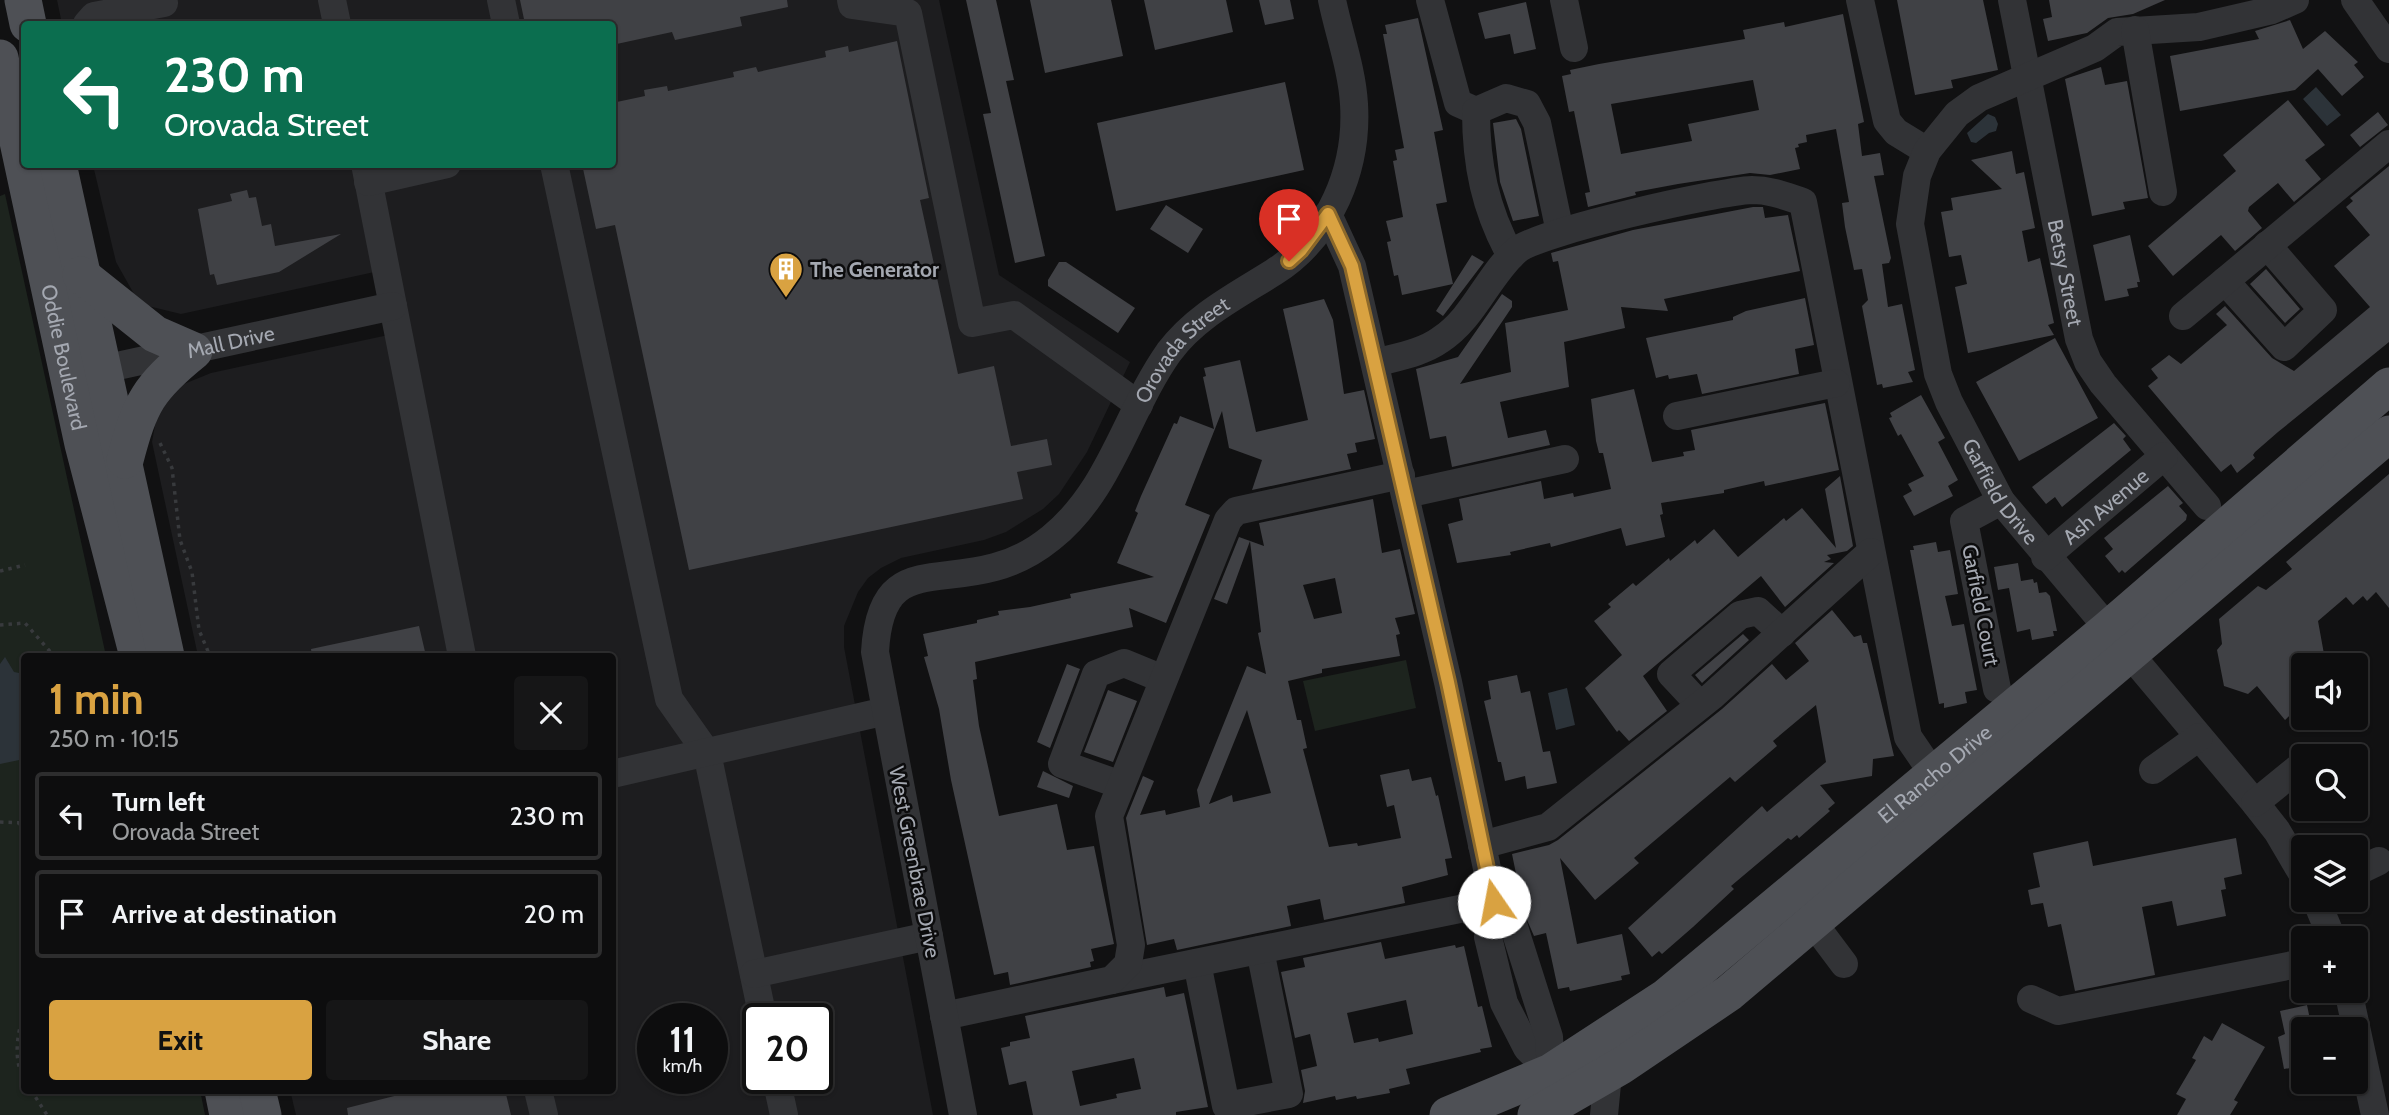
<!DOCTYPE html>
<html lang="en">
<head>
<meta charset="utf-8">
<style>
  body { margin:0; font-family:Cabin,sans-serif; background:#161617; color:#f1f3f6; height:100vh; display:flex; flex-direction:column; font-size:26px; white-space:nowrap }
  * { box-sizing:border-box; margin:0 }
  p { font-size:23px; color:#9a9c9e }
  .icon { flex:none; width:38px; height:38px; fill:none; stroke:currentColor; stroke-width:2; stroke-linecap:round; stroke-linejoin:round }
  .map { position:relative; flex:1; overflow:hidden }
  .details { position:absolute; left:21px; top:653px; width:595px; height:441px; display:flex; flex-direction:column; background:#0d0d0e; border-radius:7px; box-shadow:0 2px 5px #0004,0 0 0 2px #2d2d2e }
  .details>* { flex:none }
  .hud { position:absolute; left:21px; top:21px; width:595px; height:147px; border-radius:7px; box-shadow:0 2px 5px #0004,0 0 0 2px #2d2d2e; background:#0b6e4f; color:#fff; overflow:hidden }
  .fabs { position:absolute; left:2291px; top:653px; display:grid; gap:14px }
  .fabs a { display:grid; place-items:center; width:77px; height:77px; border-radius:7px; background:#0d0d0e; box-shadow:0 2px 5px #0004,0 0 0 2px #2d2d2e; font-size:35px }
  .speed { position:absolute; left:637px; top:1003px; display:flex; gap:14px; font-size:35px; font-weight:700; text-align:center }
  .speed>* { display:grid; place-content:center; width:91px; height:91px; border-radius:50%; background:#0d0d0e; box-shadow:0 2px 5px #0004,0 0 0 2px #2d2d2e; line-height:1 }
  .speed small { font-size:18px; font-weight:400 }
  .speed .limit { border:4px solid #111; border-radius:10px; background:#fff; color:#111 }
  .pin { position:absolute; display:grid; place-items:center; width:60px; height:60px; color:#fff; margin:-72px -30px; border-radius:50% 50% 50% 0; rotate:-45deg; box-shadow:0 0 7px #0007 }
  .pin .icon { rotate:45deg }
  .me { position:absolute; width:77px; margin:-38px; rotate:348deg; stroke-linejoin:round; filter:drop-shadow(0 0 5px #0008) }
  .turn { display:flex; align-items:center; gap:24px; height:147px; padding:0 28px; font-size:32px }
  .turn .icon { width:91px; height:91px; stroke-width:2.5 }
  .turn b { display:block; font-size:49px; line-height:60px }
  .round { display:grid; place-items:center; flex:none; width:74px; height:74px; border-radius:7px; background:#161617 }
  .head { display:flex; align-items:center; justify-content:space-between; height:119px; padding:0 28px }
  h1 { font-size:42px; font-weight:800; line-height:52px; color:#d9a241 }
  .cta { display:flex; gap:14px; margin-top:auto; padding:14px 28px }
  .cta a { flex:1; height:80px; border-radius:7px; background:#d9a241; color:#111; font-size:28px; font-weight:800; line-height:80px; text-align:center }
  .cta a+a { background:#161617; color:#f1f3f6 }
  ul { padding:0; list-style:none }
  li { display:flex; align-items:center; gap:21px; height:88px; margin:0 14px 10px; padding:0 14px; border:4px solid #2d2d2e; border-radius:7px }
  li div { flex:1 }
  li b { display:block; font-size:26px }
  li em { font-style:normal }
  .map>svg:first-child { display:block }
  .built { fill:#1d1d1f; fill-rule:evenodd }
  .green { fill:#1d241e }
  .water { fill:#2c3339 }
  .building { fill:#404145; fill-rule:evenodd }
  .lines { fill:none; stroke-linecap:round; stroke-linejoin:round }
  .path { stroke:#383a3d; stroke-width:3.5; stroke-dasharray:3.5 5; stroke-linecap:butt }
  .minor { stroke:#323336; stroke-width:28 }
  .major { stroke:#4e5055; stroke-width:37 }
  .route-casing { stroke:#8d692a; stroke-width:18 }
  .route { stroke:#d9a241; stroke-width:12 }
  .labels { text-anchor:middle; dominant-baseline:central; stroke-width:5; stroke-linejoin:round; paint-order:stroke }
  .poi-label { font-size:21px; font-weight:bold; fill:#a4a8b1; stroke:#0c0c0d; text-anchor:start }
  .street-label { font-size:21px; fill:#a4a8b1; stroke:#0c0c0d }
</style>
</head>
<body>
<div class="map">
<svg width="2389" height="1115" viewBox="0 0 2389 1115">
  <rect width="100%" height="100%" fill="#111112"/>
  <path class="built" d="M57,0h882l60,275 131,87 -43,90 -28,42 -16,15 -37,23 -22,8 -83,18 -20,10 -13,10 -10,14 -14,34v21l89,468h-637l-6,-25h322v-434h-414l-46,-214 6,-33 21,-23 32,-13 182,-39 -14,-63 -198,43 -33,-8 -14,-12 -18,-32 -23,-97 519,-1v-140h-550zM653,1018h59v60h-59zM758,1018h59v60h-59z"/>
  <path class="green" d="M5,194l101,462h-82v434h176l5,25h-205v-919z
    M1406,660l10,48 -101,23 -12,-50z"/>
  <path class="water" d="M2316,87l25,28 -14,11 -24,-27z
    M1988,114l7,3 3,7 -2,7 -7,2 -13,10 -5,-1 -4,-9z
    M5,657l9,15 10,2v85l-24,5v-100z
    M1567,688l8,37 -19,5 -8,-37z"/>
  <path class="building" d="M520,0h267l1,7 -48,10 2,9 -67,14 -3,-8 -60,13v-21h-87z
    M966,0h30l18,80 -8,1 39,175 -30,7 -32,-149 8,-1z
    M1030,0h81l12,56 -78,17z
    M1144,0h82l7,32 -78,18z
    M1259,0h31l4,19 -29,6z
    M1897,0h86l15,70 -47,10 2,8 -38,7z
    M2049,0h116l-32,14 -25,4 -21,15 -39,8 -5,-22 9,-2z
    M1526,2l10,47 -22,5 -4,-20 -25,5 -7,-26z
    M1843,14l21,108 -6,2 4,32 18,-3 4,22 -10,1 17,82 -2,5 -7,1 6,43 14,-3 13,66 -7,2 5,10 -30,6 -1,-4 -5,1 -15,-79 6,-6 -6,-31 -8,1 -9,-43 -3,-24 7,-1 -13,-73 -30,6 1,7 -9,2 1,3 -4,1 5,21 -30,6 -20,-2 -72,11 -43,8 1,3 -48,12 -3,-14 5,-1 -16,-81 -5,1 -7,-36 9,-2 -1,-4 29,-6 146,-25 -2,-9 41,-8 1,5zM1753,80l6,30 -71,14 4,17 -71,13 -10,-50z
    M1418,18l25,112 -9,2 13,70 -11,2 17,80 -51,11 -4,-20 -4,1 -7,-34 4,-1 -5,-20 17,-4 -10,-56 4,-1 -2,-10 9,-2 -21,-114h4l-2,-9z
    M2290,20l13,29 22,-18 33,31 -4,3 10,12 -22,19 -24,-27 -23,21 -115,21 -10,-55 89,-17 -4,-8z
    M897,41l32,157 -9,2 38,174 36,-8 17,80 36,-7 5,26 -35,7 6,27 -334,71 -74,-345 -19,4 -14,-65h30v-61l33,-7 -1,-6 23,-4 1,5 66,-14 -1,-5 23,-5 2,5 68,-15 -1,-6 23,-5 1,6z
    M2101,67l4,18 22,-4 21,117 -25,4 2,7 -33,7 -27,-137z
    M1285,82l19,88 -188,41 -19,-88z
    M2288,100l37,45 -20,15 16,19 -27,23 -16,-19 -29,24 -1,4 14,17 -27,23 -14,-16 -48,41 -25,-30 88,-75 -13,-16z
    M2378,112l10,13 -28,22 -10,-12z
    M1516,119l5,10 18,87 -26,5 -13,-39 -7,-59z
    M2012,151l4,23 8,-2 11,56 -13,3 6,31 12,-4 14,65 -6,2 6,10 -86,18 -13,-66 12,-3 -6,-29 -12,2 -8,-45 12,-2 -2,-12 51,-9 -31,-29z
    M2389,166v176l-111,90 -23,20 -2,3 2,3 -18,15 -6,-9 -10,8 -73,-86 10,-8 -7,-9 18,-14 12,9 46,-39 -11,-11 9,-8 47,52 22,13 76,-64 -36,-41 36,-31 -24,-28 7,-6 -3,-3z
    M247,190l2,8 7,-1 6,29 9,-2 4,22 66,-12 -62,38 -62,13 -3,-11 -4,1 -12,-66 34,-8 -2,-7z
    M1166,205l37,24 -15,24 -38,-24z
    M1753,207h10l2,11 23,-3 12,56 -136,28 4,12 -47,-4 4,21 -61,14 5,45 -69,15 8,36 38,-8 4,15 -98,22 -6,-31 -16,3 -14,-70 42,-12 44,-63 10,7v6l-52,77 51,-12 -6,-49 63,-13 -10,-49 -5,1 -2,-9 82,-23z
    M2130,235l10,47h-3l1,5 -11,2 2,7 -24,5 -12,-56z
    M1472,255l12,7 -41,54 -7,-5z
    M1059,262h7l69,46 -17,25 -70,-47v-6z
    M2266,269l34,40 -15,14 -35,-39z
    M1805,298l9,47 -19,4 4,25 -97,20 -5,-20 -28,5 -1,-4 -12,3 -10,-40 87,-18v-3l13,-6z
    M1324,299l9,21 11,74 20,-4 11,49 -20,4 2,9 -10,2 4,15 -99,21 10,-30 -33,-12 -7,-37 -37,94 25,10 -44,108 -37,-15 4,19 -158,35 2,17 -4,1 6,46 20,90 58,-12 10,46 27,-4 20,98 -23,5 3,12 -4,1 1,5 -81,18 -2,-13 -14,3 -2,-9 -41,-186 -12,-71 -15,-52 4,-1 -5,-22 54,-11v-3l22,-5 -1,-4 32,-4 41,-9 -1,-4 84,-17 -37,-14 21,-50 -3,-2 6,-15 33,-73 3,1 3,-8 34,13 -11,-52 3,-1 -2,-8 36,-8 16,72 52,-12 -25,-111z
    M2055,338l43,80 -79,43 -43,-79z
    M1634,389l18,73 32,-6 -1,-4 12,-2 -4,-20 134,-27 14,67 -74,16 -1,-5 -40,9v3l-63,10 2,11 -3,1 5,22 -39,9 -5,-18 -70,19 -1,-4 -40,9 1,3 -54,8 -9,-39 15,-4 -4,-21 82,-18 3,18 29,-6 1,4 37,-8 -8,-36h-4l-3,-12 -5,-42z
    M1921,395l24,43 -7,4 20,38 -10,6 5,10 -39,20 -11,-20 9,-5 -4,-7 16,-8 -23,-42 -3,2 -9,-18 3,-1 -2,-4z
    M2114,423l12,13 -3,3 8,11 -69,57 -7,-10 -9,7 -14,-17z
    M2389,474v134l-13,-16 -9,9 -4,-5 -10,9 -7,-8 -28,24 8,44h-23v38l-18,17 -28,-34 -9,8 -24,-8 -7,-36 5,-6 -3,-25 39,-33 8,4 26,-21 -6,-7z
    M1840,476l13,70 -6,5 -20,4 4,4 -7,3 10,1 -49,44 -24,-31 -118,100 24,35 -38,30 -10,-11 -2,2 -32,-44 37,-33 -28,-34 17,-14 -3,-3 25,-21 3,3 33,-28 1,3 25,-21 2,4 17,-15 24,28 46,-39 2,3 16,-13 34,40 -11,-59z
    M2168,486l15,17 -4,3 8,9 -1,5 -61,53 -3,-3 -3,3 -14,-17 8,-7 -9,-11z
    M1373,499l9,54 18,-4 15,65 -20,4 5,16 -4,1 4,21 -78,13v4l-34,8 9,39h4l6,28 -4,1 26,98 28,-4 1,3 43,-8 -7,-33 -7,2 -7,-32 29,-6 3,12 19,-4 5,19 2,-1 14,63 -7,1 3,16 -46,12 3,16 -81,17 -4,-21 -33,7 4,20 -114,24 -3,-11 -27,6 -21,-127 17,-42 11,5 -14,34 25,-5 1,5 34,-8 -3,-17 50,-124 19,8 -8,-41 3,-1 -11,-91 -23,63 -13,-5 25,-62 25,9 -5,-23zM1335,578l7,35 -28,6 -11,-34zM1247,710l24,83 -38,9 -1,-7 -23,9z
    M1936,542l2,10 12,-2 8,44 -13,2 7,30 12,-2 13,66 -12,2 2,11 -23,5v-5l-5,1 -29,-154h4l-1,-4z
    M2018,563l3,18 12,-2 1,4 3,-1 2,11 7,-1 4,4 7,35h-4l1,5 -22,4 -2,-11 -13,3 -8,-44 -11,2 -4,-23z
    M1832,610l22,27 7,-2 2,8h4l27,113 -21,3 -1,17 -52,9 15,18 -7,6 2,2 -31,27 -2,-3 -6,5 -3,-2 -57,48 3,3 -41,38 -31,27 -3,-3 -7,6 -24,-29 134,-122 5,6 59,-50 -10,-57 -43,36 4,5 -42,36 -5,-5 -96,81 5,5 -44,37 -35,-42 17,86 45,-10 8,40 -9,2 1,4 -52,11 -1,-4 -11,2 -12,-56 -12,3 -10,-23 -12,-59 37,-9 9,-5 164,-131 50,-45 14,16 23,-19 -14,-18z
    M419,626l7,30h-114l-1,-7z
    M1743,634l6,6 -47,43 -7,-8z
    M1067,664l13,5 -30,79 -13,-6z
    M1517,675l4,18 9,-2 13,61 7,-1 7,32 -30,6 -2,-13 -20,5 -4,-19h-3l-14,-61 7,-2 -3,-18z
    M1108,690l29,11 -24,61 -29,-10z
    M1043,771l30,15 -4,12 -32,-11z
    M2236,838l6,36 -18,4 2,11 -5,1 5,26 -49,10 -5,-25 -30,6 13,68 -80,16 -14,-67 -13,3 -5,-24 -12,2 -3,-15 12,-3 -7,-34 55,-12 5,25z
    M1381,942l4,17 70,-14 1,3 8,-2 14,61 4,-1 10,41 -12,2 1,3 -75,17 4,15 -21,5 1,4 -33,6 -1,-3 -20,4 -1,-4 -32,7 2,-12 -4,-21 16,-4 -7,-32 -15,4 -14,-66 24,-5 -2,-9zM1406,1000l7,34 -34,8 -1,-4 -24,5 -7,-30z
    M1164,987l2,10 18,-4 24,114 -32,5v3h-143l-7,-34 -17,4 -8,-37 9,-2v-4l20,-4 -5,-22zM1134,1058l7,31 -25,5 1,4 -37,8 -8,-35z
    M2307,1005l5,24h-9v37l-19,3 -6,-32 7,-3 -5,-23z
    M2222,1023l43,24 -31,53 4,2 -8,13h-53l9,-16 -10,-5 20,-34 -4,-2 12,-22 8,5z
    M418,1090h87l6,25h-163l-1,-7z"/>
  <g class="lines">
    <path class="path" d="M160,443l12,25 8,72 12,32 7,58 11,26
      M0,571l25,-6
      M0,625l25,-2 29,33
      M0,822l24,1
      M19,823l5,7
      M24,1013c-7,21 -11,47 0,66
      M31,1090l16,25"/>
    <g class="minor">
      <path d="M332,0l5,24"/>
      <path d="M501,0l5,24"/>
      <path d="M851,0l1,5 56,8 64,310 42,-8 125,90"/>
      <path d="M1430,0l28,103 18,8"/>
      <path d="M1564,0l10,48"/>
      <path d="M1860,0l27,121 9,11 31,19"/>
      <path id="s1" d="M2012,0l67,339 9,23 15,22 104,122"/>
      <path id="s2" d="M2295,0l-23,10 -73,17 -82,5 -22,16 -116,50 -22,16 -30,37 -10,25 -7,48 28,150 11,28 52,99 254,302 22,28 26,44"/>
      <path d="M2355,0l34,49"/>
      <path d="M87,24l7,-8 70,-13"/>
      <path d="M2135,30l28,162"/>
      <path d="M365,164l97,492"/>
      <path d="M554,164l115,535 38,54 56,265"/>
      <path d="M368,182l79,-18"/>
      <path d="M1328,214l24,52 96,416 46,220 -6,35 16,66 23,45 24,24"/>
      <path d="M1511,256c-26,-47 -35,-92 -35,-145l30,-13 21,6 10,19 23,109"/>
      <path d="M2225,281l59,66 39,-37 -56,-65"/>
      <path d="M2183,316l206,-172"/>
      <path d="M1375,363c21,-6 47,-10 65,-23 34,-22 47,-63 76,-89 20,-19 203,-60 236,-61 19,0 33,6 51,12l105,535 26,38"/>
      <path id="s3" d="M85,373l308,-67"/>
      <path d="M1677,416l159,-33"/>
      <path d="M1406,494l159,-35"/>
      <path id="s4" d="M2045,557l119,-101"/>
      <path d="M1997,689l-33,-168 37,-20"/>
      <path d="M1700,705l-29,-31 69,-59 18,-4 24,22"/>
      <path d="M2153,770l46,-33"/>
      <path d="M612,774l274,-63"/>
      <path d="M1121,785l-59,-21 34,-90 28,-11 39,16"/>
      <path d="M2255,803l48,-39"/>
      <path d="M1482,845l66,-18 164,-131 159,-144"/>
      <path d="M2356,872l23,-11"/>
      <path d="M2316,900l16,38"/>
      <path d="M1494,902l20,25 35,110 2,35"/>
      <path d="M1814,924l30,40"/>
      <path d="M1197,963l29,143 63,-12 -29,-144"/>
      <path d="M754,974l175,-38"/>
      <path d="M1112,980l382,-78"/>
      <path d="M2348,990l27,125"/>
      <path d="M2031,999l27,12 245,-48"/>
      <path d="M944,1016l168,-36 16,-16 3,-19 -22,-129 119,-296 8,-9 165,-36"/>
      <path d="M776,1078l8,37"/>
      <path d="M538,1090l6,25"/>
      <path id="s5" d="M963,1115l-88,-463c5,-93 55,-67 120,-85 19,-5 40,-16 56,-29 60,-48 75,-125 118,-186 27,-36 67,-56 105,-80 56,-35 84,-104 80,-168 -2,-35 -15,-70 -22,-104"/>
      <path d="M1604,1115l4,-41"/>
    </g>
    <g class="major">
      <path d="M23,0l5,24"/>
      <path id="s6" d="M0,58l83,386 55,212"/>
      <path d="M58,164l108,492"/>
      <path d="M81,275l74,59 39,17c-46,37 -54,52 -69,109"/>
      <path d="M223,1090l5,25"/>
      <path d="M257,1090l6,25"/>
      <path id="s7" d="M1448,1115l103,-43 115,-75 442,-368 281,-243"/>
      <path d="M1536,1115l85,-49 108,-73 660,-559"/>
    </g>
  </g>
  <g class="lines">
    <g class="route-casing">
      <path id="route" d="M1289,261l12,-11 27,-36 24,52 96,416 46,220"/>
    </g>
    <use href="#route" class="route"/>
  </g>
  <defs>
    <g id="building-pin" transform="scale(1.75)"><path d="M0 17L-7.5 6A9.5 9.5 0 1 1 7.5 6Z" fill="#d9a241" stroke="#0c0c0d"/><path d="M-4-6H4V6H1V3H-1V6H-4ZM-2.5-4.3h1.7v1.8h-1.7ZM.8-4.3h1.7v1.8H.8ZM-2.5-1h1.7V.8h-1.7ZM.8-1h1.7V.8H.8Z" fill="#fff"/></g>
  </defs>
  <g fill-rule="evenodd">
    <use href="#building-pin" x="786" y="269"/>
  </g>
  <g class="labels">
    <g class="poi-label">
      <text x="810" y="269">The Generator</text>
    </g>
    <g class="street-label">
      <text stroke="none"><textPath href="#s1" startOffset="278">Betsy Street</textPath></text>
      <text stroke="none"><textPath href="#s3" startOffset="149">Mall Drive</textPath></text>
      <text stroke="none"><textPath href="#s5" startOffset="936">Orovada Street</textPath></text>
      <text stroke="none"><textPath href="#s6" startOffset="306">Oddie Boulevard</textPath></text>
      <text stroke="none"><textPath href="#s2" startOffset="772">Garfield Drive</textPath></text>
      <text stroke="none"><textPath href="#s4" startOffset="79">Ash Avenue</textPath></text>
      <text transform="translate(1981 605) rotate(79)">Garfield Court</text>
      <text stroke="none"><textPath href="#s7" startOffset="598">El Rancho Drive</textPath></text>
      <text transform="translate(915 862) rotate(79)">West Greenbrae Drive</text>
    </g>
  </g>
</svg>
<div class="fabs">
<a><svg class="icon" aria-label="sound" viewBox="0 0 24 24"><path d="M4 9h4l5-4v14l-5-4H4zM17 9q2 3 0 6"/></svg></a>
<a><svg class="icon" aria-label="search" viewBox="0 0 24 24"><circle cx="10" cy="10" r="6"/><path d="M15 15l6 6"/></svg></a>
<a><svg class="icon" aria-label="layers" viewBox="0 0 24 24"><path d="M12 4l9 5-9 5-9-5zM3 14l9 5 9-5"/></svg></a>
<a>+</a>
<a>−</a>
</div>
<div class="speed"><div>11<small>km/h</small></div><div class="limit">20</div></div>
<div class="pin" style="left:1289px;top:261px;background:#d93025"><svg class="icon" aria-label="arrive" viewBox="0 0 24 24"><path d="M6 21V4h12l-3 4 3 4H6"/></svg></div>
<svg class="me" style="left:1494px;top:902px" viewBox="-20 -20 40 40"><circle r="19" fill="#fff"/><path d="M0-13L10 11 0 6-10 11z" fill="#d9a241"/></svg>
<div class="hud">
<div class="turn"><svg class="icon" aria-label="left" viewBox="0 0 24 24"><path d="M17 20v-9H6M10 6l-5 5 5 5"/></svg><div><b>230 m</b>Orovada Street</div></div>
</div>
<section class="details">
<div class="head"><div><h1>1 min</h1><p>250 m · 10:15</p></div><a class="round"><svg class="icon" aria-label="close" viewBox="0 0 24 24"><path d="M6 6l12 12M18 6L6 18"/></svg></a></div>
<ul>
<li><svg class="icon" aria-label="left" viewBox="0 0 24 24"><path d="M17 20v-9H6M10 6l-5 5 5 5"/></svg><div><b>Turn left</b><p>Orovada Street</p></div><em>230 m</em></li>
<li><svg class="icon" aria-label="arrive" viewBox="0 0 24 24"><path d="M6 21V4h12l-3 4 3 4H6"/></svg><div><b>Arrive at destination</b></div><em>20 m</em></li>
</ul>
<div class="cta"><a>Exit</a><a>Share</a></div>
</section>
</div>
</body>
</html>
